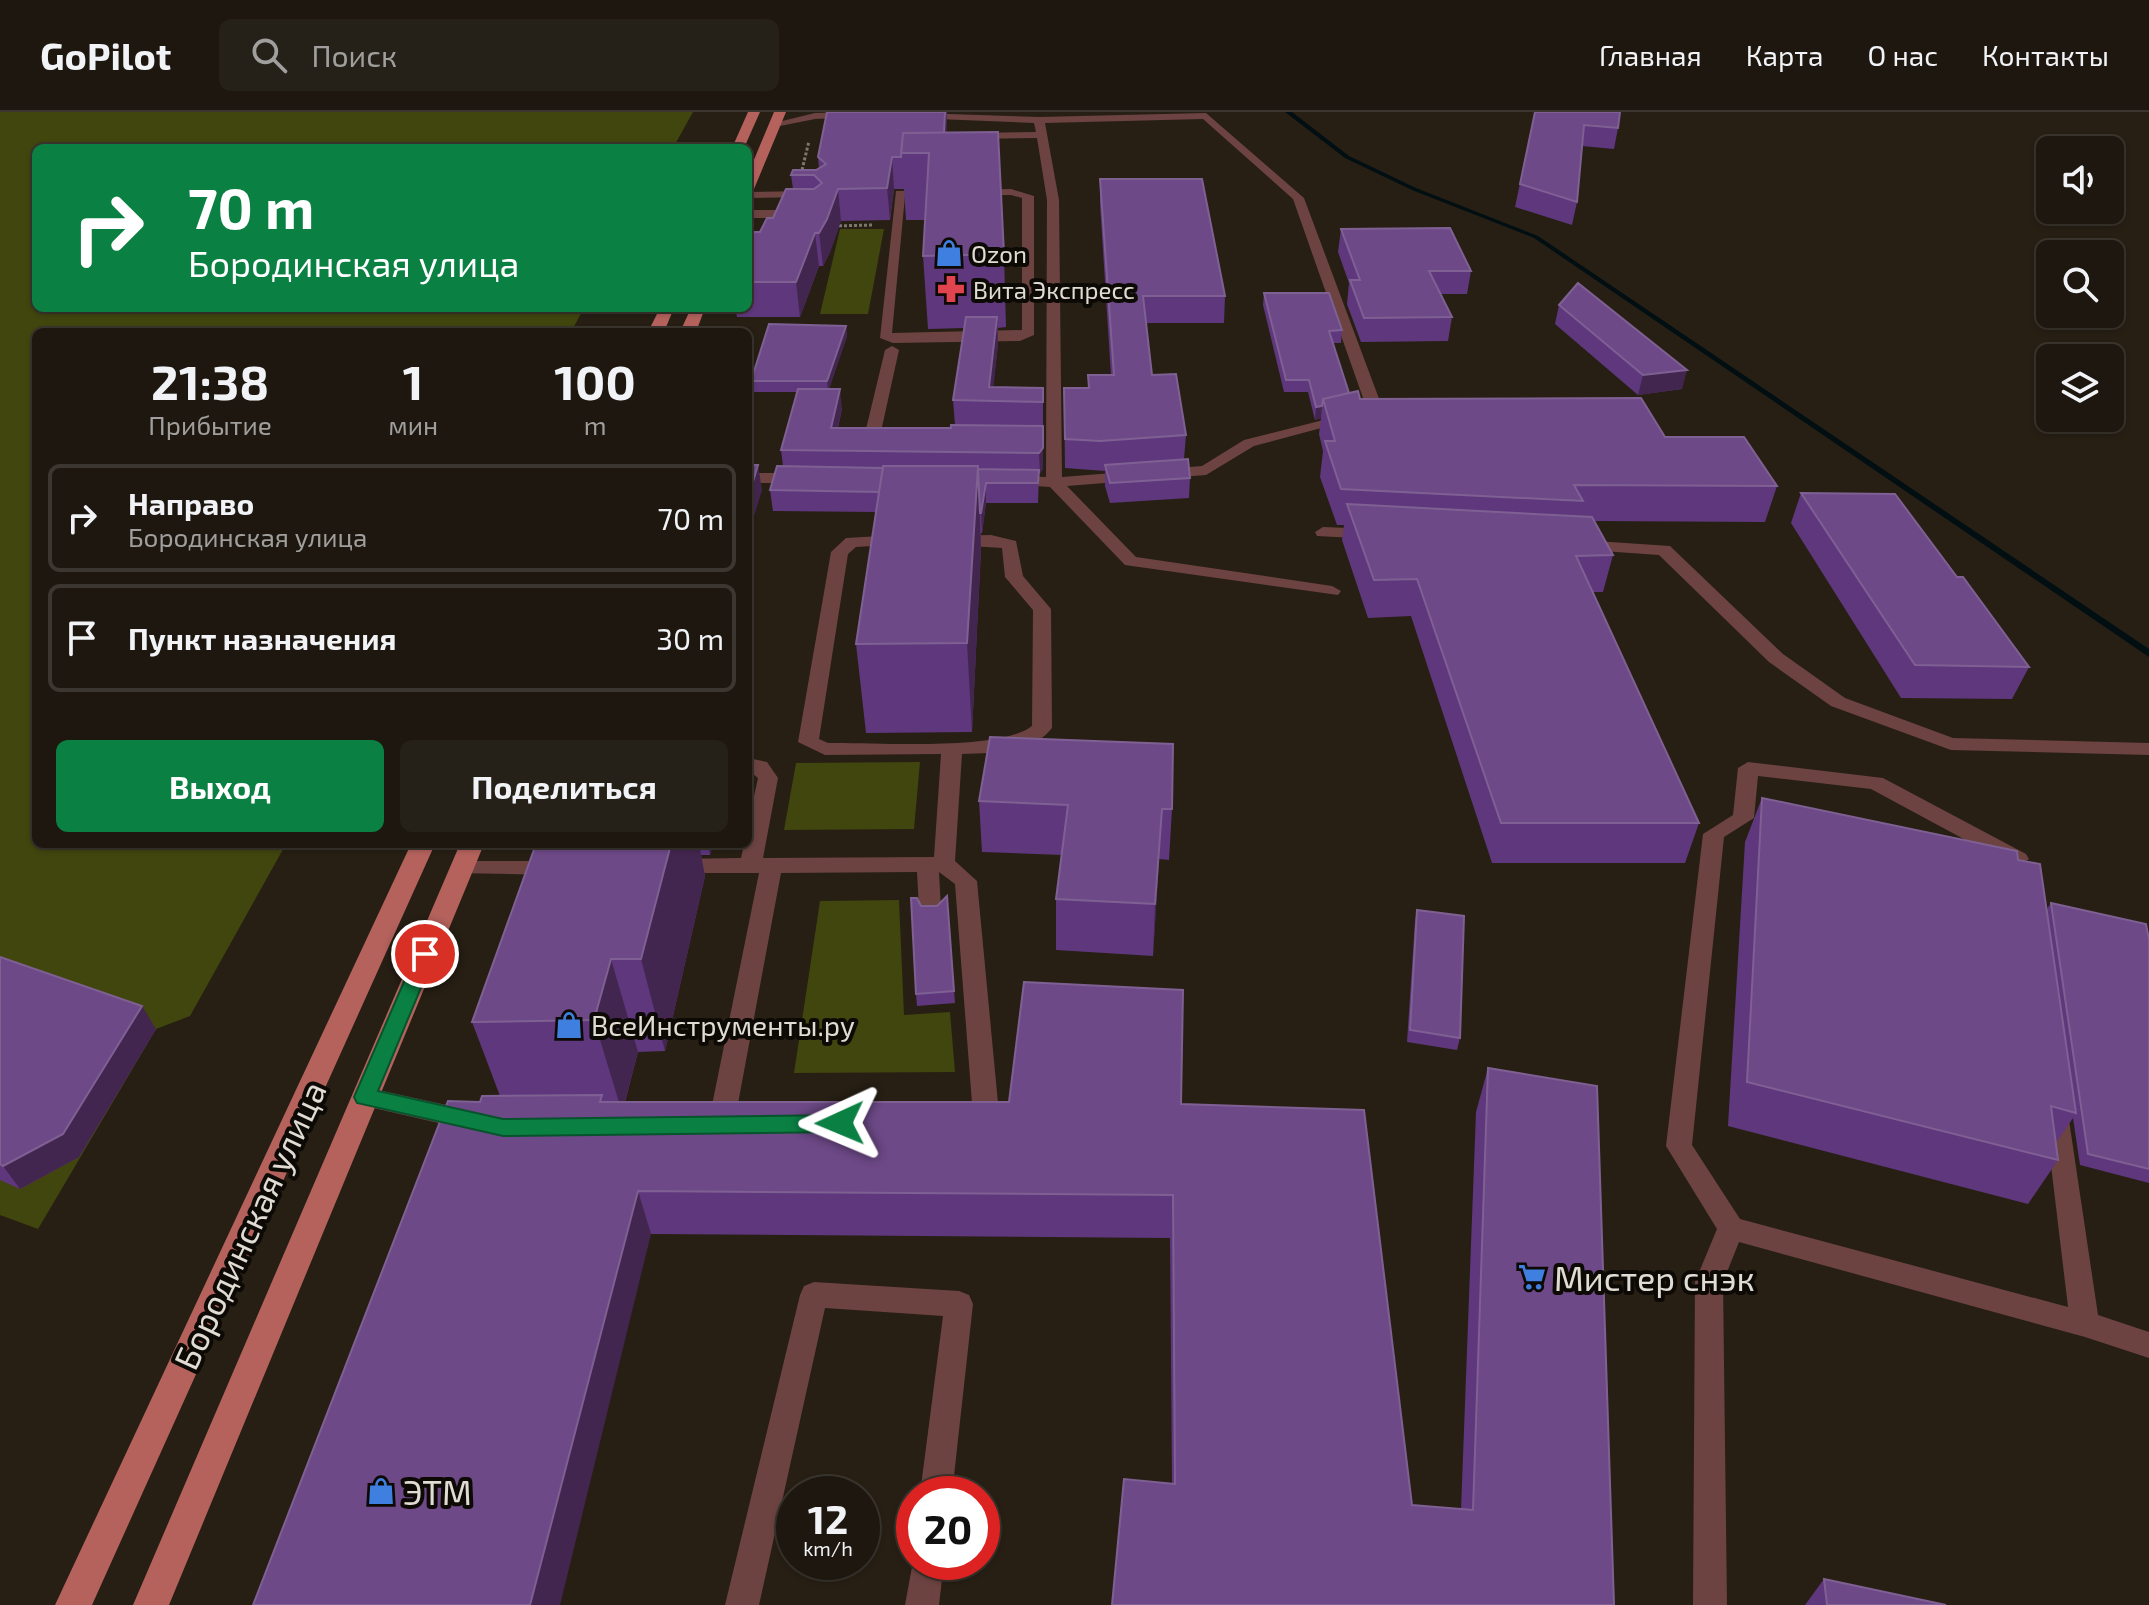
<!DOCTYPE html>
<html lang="ru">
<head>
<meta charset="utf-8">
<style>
  body { margin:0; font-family:"Exo 2",sans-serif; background:#252018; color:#f1f3f6; height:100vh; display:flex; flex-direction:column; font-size:30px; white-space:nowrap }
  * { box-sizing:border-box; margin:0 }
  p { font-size:26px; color:#a09f9e }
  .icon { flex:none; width:44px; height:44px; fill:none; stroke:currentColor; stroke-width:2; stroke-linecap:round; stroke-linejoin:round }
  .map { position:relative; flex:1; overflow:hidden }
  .details { position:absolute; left:32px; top:216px; width:720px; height:520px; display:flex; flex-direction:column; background:#1d170f; border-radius:12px; box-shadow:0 2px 6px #0004,0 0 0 2px #3b362f }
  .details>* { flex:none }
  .guide { position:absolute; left:32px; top:32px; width:720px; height:168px; border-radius:12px; box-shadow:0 2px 6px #0004,0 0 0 2px #3b362f; background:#0b8043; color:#fff; overflow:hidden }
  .controls { position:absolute; left:2036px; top:24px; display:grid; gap:16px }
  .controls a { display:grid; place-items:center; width:88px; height:88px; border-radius:12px; background:#1d170f; box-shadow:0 2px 6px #0004,0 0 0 2px #3b362f; font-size:40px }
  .speed { position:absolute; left:776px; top:1364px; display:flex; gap:16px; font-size:40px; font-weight:700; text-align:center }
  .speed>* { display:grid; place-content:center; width:104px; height:104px; border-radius:50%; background:#1d170f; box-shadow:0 2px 6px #0004,0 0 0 2px #3b362f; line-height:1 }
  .speed small { font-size:20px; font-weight:400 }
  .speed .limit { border:12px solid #d22; background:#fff; color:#111 }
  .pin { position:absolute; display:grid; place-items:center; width:68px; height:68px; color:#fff; margin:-34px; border:4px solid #fff; border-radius:50%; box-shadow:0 2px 8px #0007 }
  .me { position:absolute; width:88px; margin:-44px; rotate:269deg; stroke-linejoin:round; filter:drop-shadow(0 0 6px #0008) }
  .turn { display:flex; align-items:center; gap:28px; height:168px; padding:0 24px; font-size:36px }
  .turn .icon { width:104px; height:104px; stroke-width:2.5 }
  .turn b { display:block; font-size:56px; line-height:68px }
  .eta { display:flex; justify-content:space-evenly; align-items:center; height:136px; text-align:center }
  .eta b { font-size:48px; font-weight:700; line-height:56px }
  .button { display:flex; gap:16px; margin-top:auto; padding:16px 24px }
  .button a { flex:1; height:92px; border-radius:12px; background:#0b8043; color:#fff; font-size:32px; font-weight:700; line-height:92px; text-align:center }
  .button a+a { background:#252018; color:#f1f3f6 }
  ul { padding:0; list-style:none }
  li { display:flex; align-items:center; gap:24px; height:108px; margin:0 16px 12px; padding:0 8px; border:4px solid #3b362f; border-radius:12px }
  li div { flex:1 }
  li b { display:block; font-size:30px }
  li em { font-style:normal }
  header { display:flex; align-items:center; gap:48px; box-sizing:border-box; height:112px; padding:0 40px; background:#1d170f; border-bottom:2px solid #3b362f }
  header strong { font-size:38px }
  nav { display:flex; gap:44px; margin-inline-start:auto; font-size:28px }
  .search { width:560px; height:72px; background:#252018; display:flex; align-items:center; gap:20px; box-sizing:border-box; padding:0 28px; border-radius:12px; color:#a09f9e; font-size:30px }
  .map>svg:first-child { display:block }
  .green { fill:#41450e }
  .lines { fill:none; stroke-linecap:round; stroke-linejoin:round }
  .stream { fill:#010f13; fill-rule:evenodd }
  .path { stroke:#7c766c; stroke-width:3; stroke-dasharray:3 2; stroke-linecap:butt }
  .service { fill:#6c4340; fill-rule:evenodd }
  .primary { fill:#b5625d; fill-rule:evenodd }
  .wall { fill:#5f377d }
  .shaded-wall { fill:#43264f }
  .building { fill:#6d4987; stroke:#7f6093; stroke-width:2 }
  .route { fill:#0b8043; stroke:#07532c; stroke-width:2 }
  .labels { text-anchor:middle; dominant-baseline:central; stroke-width:8; stroke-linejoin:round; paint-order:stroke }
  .far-poi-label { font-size:24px; fill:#e0dbd3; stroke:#0d0a06; text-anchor:start }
  .poi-label { font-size:28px; fill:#e0dbd3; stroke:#0d0a06; text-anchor:start }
  .near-street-label { font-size:34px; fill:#e0dbd3; stroke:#0d0a06 }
  .near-poi-label { font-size:34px; fill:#e0dbd3; stroke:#0d0a06; text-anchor:start }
</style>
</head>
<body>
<header>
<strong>GoPilot</strong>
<div class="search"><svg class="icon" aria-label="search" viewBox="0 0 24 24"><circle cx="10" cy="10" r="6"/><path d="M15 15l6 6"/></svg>Поиск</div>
<nav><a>Главная</a><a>Карта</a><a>О нас</a><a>Контакты</a></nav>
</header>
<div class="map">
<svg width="2149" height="1493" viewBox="0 0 2149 1493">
  <rect width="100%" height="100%" fill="#271f14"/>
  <path class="green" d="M0,0h693l-20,36h-637v160h548l-13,24h-535v512h250l-96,172 -34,13 -118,200 -38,-14z
    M840,117h44l-16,85h-48z
    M920,650l-6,67 -130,1 12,-67z
    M899,788l5,115 46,-3 5,60 -161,1 26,-172z"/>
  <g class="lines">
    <path class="stream" d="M1285,0h7l57,44 67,32 122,48 611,413v8l-615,-419 -122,-48 -67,-32z"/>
    <path class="path" d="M802,58l7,-29
      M834,114l38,-1"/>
    <path class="service" d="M856,0l3,5 -44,2 -40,8 -5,-3 45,-11z
      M917,1l122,4 167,-4 98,85 80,214 -3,3 -13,-3 -75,-213 -90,-80 -158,4 14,77 3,277 140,-11 42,-26 103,-26 8,5 -101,27 -48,29 -139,11 69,71 196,29 9,5 -3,4 -213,-30 -75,-78 -47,-3 -2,-3 8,-5 37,1 1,-277 -10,-62 -66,1 -5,-3 5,-3 65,-1 -2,-9 -121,-5z
      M1011,77l23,7v139l-14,6 -127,2 -13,-5 16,-147zM1011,83l11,3v132l-130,3 13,-137z
      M748,80l63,-1 6,3 -6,3 -63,1z
      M748,98h55l6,4 -6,4h-55z
      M892,234l7,4 -17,77 24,6v6c-15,4 -29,2 -40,-10l19,-79z
      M748,361h55l8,5 -8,5h-55z
      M1323,415l51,2 8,5 -8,5 -57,-3 -2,-4z
      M899,423l9,5 -3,4 -49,3 -8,7 -29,185 9,4c46,-1 171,9 204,-17l1,-116 -28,-33 -3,-29 -49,-3 -9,-5 3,-4 44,-1 25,6 7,35 28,33 1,119c-20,26 -60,25 -90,26l-7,107 22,20 21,222c-6,17 -21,32 -40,25l-4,-7 18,-18 -17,-219 -16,-12 2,37 -11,8 -11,-8 -2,-37 -136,1 -47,252 -4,7 -9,3 -9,-3 -4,-7 51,-252h-86l-11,-7 11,-7 68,-1 3,-14h4v-21l10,-45 -10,-8v-12l19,4 11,16 -15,80 171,-1 7,-103 -116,1 -27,-13 33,-190 15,-14z
      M1580,428l90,6 113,108 62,44 108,40 196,5v12l-198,-5 -120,-44 -62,-44 -110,-107 -85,-6v-8z
      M1748,650l135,16 143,76 3,5 -11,7 -8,-2 -139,-75 -113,-13 -4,42 -30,19 -32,308 48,74 328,88 -24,-200 4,-7 9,-3 9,3 32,215 51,17v26l-64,-21 -346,-95 -16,40 4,323h-34l2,-323 22,-53 -51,-83 37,-312 30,-19 5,-47z
      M462,749h93l11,7 -11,7 -101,-2 -3,-5 3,-5z
      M365,975l104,23 9,3 4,7 -4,7 -9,3 -113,-26 -4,-7 4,-7z
      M814,1170l145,9 10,4 4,9 -21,190h-32l23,-178 -118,-8 -66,297h-34l75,-310 4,-9z
      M914,1444v6h30l-5,43h-34z"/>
    <path class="primary" d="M748,0h12l-16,36h-12z
      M774,0h12l-32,77 -6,4v-19z
      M660,196h14l-10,24h-16z
      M691,196h14l-9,24h-16z
      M411,732h24l-343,761h-37z
      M460,732h24l-315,761h-36z"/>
  </g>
  <path class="wall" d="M827,0h120l-1,21 58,121 2,73 -8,1v16l-5,43 50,1v81l-4,5 -1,29h-52l-4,30h-1v16l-9,183 -106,1 -10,-89 20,-132 -103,-1 -3,-21 13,-24 -2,-16 16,-58h-44l-2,-11 95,-55 1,10 -18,53 13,20 -4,19h113l4,-3 -2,-25 11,-72 -36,1 -5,-73 2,-36h-19l-2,-31h-10l-4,31 -49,1 -11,31 -7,14h-4l-19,51h-63l-2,-9h13v-62l25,-28 20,-29 -2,-14 25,-5 3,-2 -1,-11z
    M1535,0l83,16 -4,21 -32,-3 -5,56 -5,23 -57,-18z
    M1100,67l125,117 -1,27h-78l6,52 34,60 -2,24 6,19 -1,20 -79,5 -5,-17v-15l-40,-3 -1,-80h24v-13h23l-11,-171z
    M1341,117l130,42 -4,23h-26l11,23 -4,24 -87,1 -14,-38 2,-21 -11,-31z
    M1264,181l78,37 -1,13h-8l16,50 11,6 305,38 112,49 -12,36 -171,-1 19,34 -10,37h-10l106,231 -14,40h-193l-81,-247 -43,2 -26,-78 2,-15h-7l-17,-48 3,-26 -4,-17 2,-16 -6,2 -7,-28h-24l-21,-87z
    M1559,193l123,84 -44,6 -83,-71z
    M1801,381l156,84 72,90 -17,32 -111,-1 -110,-175z
    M1762,686l256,62 29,49 4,-6 98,36v244l-69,-18 -7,-47 -17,25 2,17 -30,44 -300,-78 17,-284z
    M979,689l193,8 -3,51 -10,-1 -6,97 -97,-6v-51l6,-44 -80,-3z
    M536,732h177l-3,11h-9l4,21 -40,175 -27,1 -13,50 556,2 231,401 49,4 15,-397 12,-44 126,537 -442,-122 -2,-245 -519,-4 -171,-132 20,-6 -28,-74z
    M947,784l8,107 -38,3 -1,-12 5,-88h16z
    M1417,798l43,128 -3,12 -50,-8 8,-121z
    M0,845l156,72 -77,128 -59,32 -20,-9z
    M1824,1467l122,26h-141z"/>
  <path class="shaded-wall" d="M945,0h1l1,12 -1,32h-2z
    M892,45l2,32 -4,31 -3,-32z
    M838,77l3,32 -11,31 -7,14 -4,-33z
    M815,121l4,33 -19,51 -4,-35z
    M997,205l1,27 -6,57 -3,-14z
    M846,214l1,10 -19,56 -1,-11z
    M1687,258l-5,19 -44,6 5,-20z
    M840,277l2,20 -9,39 -2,-20z
    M1322,294l-1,12 -6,2 1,-13z
    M1043,314v43l-3,5 -1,-21z
    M758,353l4,25 -14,46v-38z
    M978,354l3,83 -9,183 -5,-89z
    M986,371v20l-4,30 -1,-20z
    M1162,697l-3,50 -6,97 2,-52z
    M671,732h28l6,32 -40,175 -24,-92z
    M708,732h5l-3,11z
    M611,847l27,93 -16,60 -28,-92z
    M142,894l14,23 -77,128 -59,32 -17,-23z
    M638,1079l13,43 -91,371h-30z"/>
  <path class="building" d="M827,0h118l-1,21h-41l-2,24h-9l-5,31 -49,1 -11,30 -8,14h-4l-19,49h-48v-36l6,-14h6l7,-14h6l13,-29h28l8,-6 -8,-8h-23l2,-5h23l10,-6 -8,-7z
    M1535,0h85l-2,16 -34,-3 -7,77 -57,-18z
    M998,20l6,122 -81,2 6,-103h-28l2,-20z
    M1100,67h102l23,117h-82l9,79 24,-1 10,61 -86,6 -35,-2 -1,-51h25l-1,-13h26z
    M1450,116l21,43h-42l23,46 -88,1 -14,-38h10l-19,-51z
    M1578,171l109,87 -44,5 -84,-70z
    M1264,181h65l13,37 -13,1 20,62 -26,6 -1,7 -6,1 -7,-27h-23z
    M966,205h31l-8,70 54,1v14l-90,-2z
    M769,212l77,2 -19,55h-76z
    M798,277h42l-9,39h120v-3l92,1v22l-4,5 -258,-3z
    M1358,279l2,8 281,-1 24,39h79l33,49 -203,-1 9,16 -242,-12 -16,-48h10l-12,-42z
    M1188,347l2,19 -80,5 -5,-18z
    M748,353h10l-10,33z
    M777,354l106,2 -4,24 -109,-2z
    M883,354h95l-11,177 -111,1z
    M978,357l61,1 -1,13h-52l-5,30h-1z
    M1801,381l94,1 62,83h6l66,90 -114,-2z
    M1347,392l245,13 21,38 -37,1 123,267h-198l-84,-244 -43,1z
    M990,625l183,7 -1,65h-10l-7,95 -99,-5 12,-94 -89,-4z
    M1762,686l255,53 1,9 22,4 36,249 -25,-7 7,54 -311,-78z
    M536,732h135l-30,115h-30l-17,61 -122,2z
    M947,784l7,95 -38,3 -5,-96h6l4,8h16z
    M2051,791l95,21 3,15v230l-61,-15z
    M1417,798l47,6 -4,122 -50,-8z
    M0,845l142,49 -79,128 -60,32 -3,-2z
    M1024,870l159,8 -2,114 183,6 48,395 61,5 15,-442 109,18 17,519h-502l12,-126 51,5 -2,-289 -535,-4 -108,414h-277l195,-504 32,1 2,-6 120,-1 -2,7h409z
    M1824,1467l122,26h-119z"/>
  <path class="route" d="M425,835l10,7 -57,137 125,28 337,-4 11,8 -11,9 -337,4 -146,-33 -3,-6 62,-143z"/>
  <defs>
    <g id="shop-bare" transform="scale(2.16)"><path d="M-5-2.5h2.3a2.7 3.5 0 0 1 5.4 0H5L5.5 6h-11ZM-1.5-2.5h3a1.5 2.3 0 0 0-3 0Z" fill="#3f7fe0" stroke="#0d0a06" stroke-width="2.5" paint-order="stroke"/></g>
    <g id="pharmacy-bare" transform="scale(2.16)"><path d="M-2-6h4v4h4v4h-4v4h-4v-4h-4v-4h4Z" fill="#e0444e" stroke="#0d0a06" stroke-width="2.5" paint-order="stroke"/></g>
    <g id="supermarket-bare" transform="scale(2.16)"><path d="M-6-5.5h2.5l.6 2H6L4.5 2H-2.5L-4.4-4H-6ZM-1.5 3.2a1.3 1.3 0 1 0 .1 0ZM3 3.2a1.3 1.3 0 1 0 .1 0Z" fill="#3f7fe0" stroke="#0d0a06" stroke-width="2.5" paint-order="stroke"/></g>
  </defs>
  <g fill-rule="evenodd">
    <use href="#shop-bare" x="949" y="141"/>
    <use href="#pharmacy-bare" x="951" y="177"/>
    <use href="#shop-bare" x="569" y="913"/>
    <use href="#supermarket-bare" x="1532" y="1165"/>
    <use href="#shop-bare" x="381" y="1379"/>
  </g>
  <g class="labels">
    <g class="far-poi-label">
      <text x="971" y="141">Ozon</text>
      <text x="973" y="177">Вита Экспресс</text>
    </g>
    <g class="poi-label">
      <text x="591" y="913">ВсеИнструменты.ру</text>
    </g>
    <g class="near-street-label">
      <text transform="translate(249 1113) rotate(-65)">Бородинская улица</text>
    </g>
    <g class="near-poi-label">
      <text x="1554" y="1165">Мистер снэк</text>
      <text x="403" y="1379">ЭТМ</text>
    </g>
  </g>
</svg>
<div class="controls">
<a><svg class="icon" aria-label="sound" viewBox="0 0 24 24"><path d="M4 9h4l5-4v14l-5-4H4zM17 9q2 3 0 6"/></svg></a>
<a><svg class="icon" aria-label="search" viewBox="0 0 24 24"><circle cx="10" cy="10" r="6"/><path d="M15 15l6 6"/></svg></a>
<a><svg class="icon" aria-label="layers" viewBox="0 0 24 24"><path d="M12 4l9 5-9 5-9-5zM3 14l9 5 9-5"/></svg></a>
</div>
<div class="speed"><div>12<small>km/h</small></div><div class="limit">20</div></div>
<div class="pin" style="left:425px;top:842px;background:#d93025"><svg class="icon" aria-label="arrive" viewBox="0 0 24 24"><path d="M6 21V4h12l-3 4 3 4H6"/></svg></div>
<svg class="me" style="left:840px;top:1011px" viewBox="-20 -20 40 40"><path d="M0-17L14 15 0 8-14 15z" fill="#0b8043" stroke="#fff" stroke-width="4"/></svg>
<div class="guide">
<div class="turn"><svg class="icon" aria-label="right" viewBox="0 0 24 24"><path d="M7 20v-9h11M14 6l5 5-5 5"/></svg><div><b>70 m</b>Бородинская улица</div></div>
</div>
<section class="details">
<div class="eta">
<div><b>21:38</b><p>Прибытие</p></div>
<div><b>1</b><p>мин</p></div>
<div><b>100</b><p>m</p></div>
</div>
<ul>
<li><svg class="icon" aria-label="right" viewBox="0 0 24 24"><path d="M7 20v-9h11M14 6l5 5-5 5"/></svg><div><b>Направо</b><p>Бородинская улица</p></div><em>70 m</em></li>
<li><svg class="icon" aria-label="arrive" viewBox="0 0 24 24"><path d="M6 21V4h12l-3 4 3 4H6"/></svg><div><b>Пункт назначения</b></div><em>30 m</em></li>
</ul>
<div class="button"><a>Выход</a><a>Поделиться</a></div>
</section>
</div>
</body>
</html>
